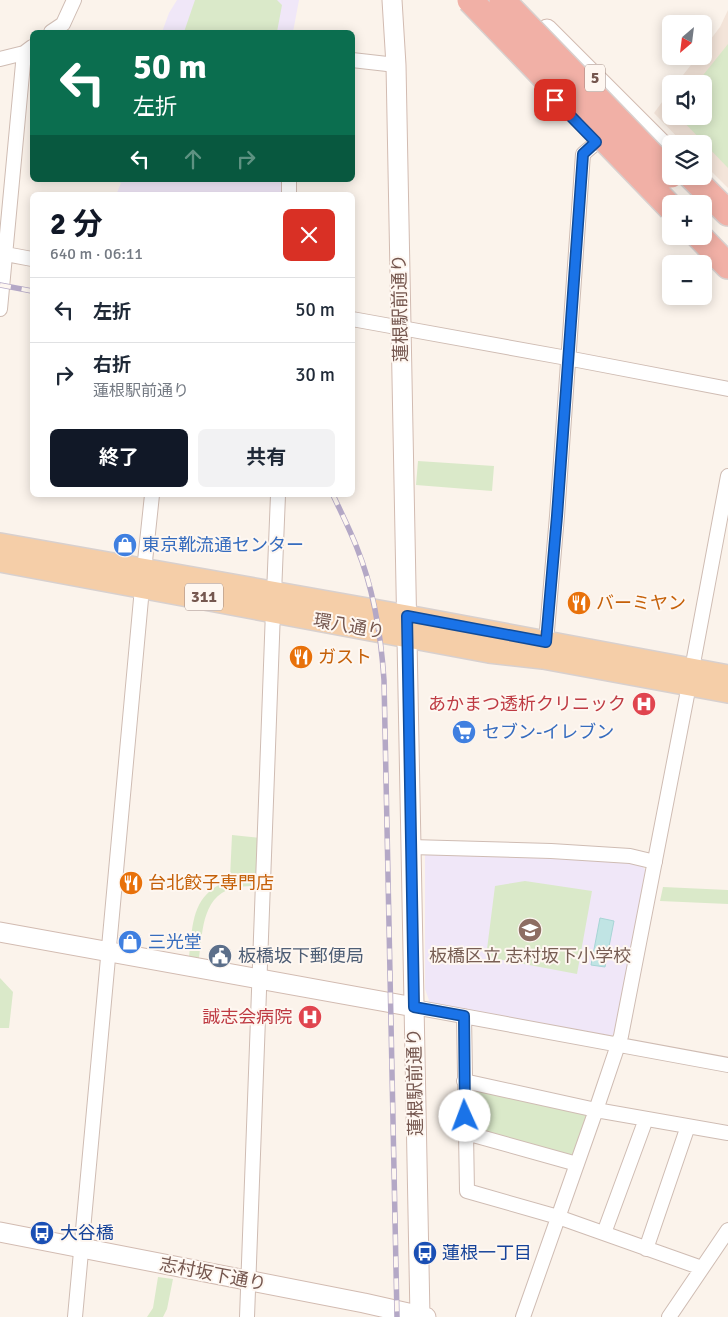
<!DOCTYPE html>
<html lang="ja">
<head>
<meta charset="utf-8">
<style>
  body { margin:0; font-family:Signika,"Noto Sans JP",sans-serif; background:#f2f2f3; color:#1f2937; height:100vh; display:flex; flex-direction:column; font-size:19px; white-space:nowrap }
  * { box-sizing:border-box; margin:0 }
  p { font-size:16px; color:#747a83 }
  .icon { flex:none; width:28px; height:28px; fill:none; stroke:currentColor; stroke-width:2; stroke-linecap:round; stroke-linejoin:round }
  .map { position:relative; flex:1; overflow:hidden }
  .side { position:absolute; left:30px; top:192px; width:325px; height:305px; display:flex; flex-direction:column; background:#fff; border-radius:8px; box-shadow:0 2px 12px #0003 }
  .side>* { flex:none }
  .guide { position:absolute; left:30px; top:30px; width:325px; height:152px; border-radius:8px; box-shadow:0 2px 12px #0003; background:#0b6e4f; color:#fff; overflow:hidden }
  .needle { width:32px; rotate:208deg }
  .buttons { position:absolute; left:662px; top:15px; display:grid; gap:10px }
  .buttons a { display:grid; place-items:center; width:50px; height:50px; border-radius:8px; background:#fff; box-shadow:0 2px 12px #0003; font-size:25px }
  .pin { position:absolute; display:grid; place-items:center; width:42px; height:42px; color:#fff; margin:-21px; border-radius:10px; box-shadow:0 2px 8px #0006 }
  .me { position:absolute; width:55px; margin:-28px; rotate:358deg; stroke-linejoin:round; filter:drop-shadow(0 0 4px #0008) }
  .turn { display:flex; align-items:center; gap:18px; height:105px; padding:0 20px; font-size:22px }
  .turn .icon { width:65px; height:65px; stroke-width:2.5 }
  .turn b { display:block; font-size:35px; line-height:42px }
  .lanes { display:flex; align-items:center; height:48px; padding:0 20px; background:#0003; justify-content:center; gap:25px; direction:ltr }
  .lanes .off { opacity:.35 }
  .round { display:grid; place-items:center; flex:none; width:52px; height:52px; border-radius:8px; background:#f2f2f3 }
  .head { display:flex; align-items:center; justify-content:space-between; height:85px; padding:0 20px }
  h1 { font-size:30px; font-weight:700; line-height:38px; color:#111827 }
  .button { display:flex; gap:10px; margin-top:auto; padding:10px 20px }
  .button a { flex:1; height:58px; border-radius:8px; background:#111827; color:#fff; font-size:20px; font-weight:700; line-height:58px; text-align:center }
  .button a+a { background:#f2f2f3; color:#1f2937 }
  ul { padding:0; list-style:none }
  li { display:flex; align-items:center; gap:15px; height:65px; padding:0 20px; border-top:1px solid #e0e1e3 }
  li div { flex:1 }
  li b { display:block; font-size:19px }
  li em { font-style:normal }
  .map>svg:first-child { display:block }
  .residential { fill:#f3e4d9 }
  .education { fill:#f0e7f8 }
  .green { fill:#dae9c9 }
  .water { fill:#c0e4e4; stroke:#a7d5d6 }
  .lines { fill:none; stroke-linecap:round; stroke-linejoin:round }
  .street-casing { stroke:#cfbcb3; stroke-width:16 }
  .secondary-casing { stroke:#d2bbb1; stroke-width:21 }
  .primary-casing { stroke:#d8d0ce; stroke-width:24 }
  .highway-casing { stroke:#d8d0ce; stroke-width:28 }
  .street { stroke:#fff; stroke-width:14 }
  .secondary { stroke:#fff; stroke-width:19 }
  .primary { stroke:#f5cea8; stroke-width:21 }
  .highway { stroke:#f1b0a6; stroke-width:25 }
  .rail-casing { stroke:#b4a8c6; stroke-width:5.5 }
  .rail { stroke:#fef7f1; stroke-width:4; stroke-dasharray:11; stroke-linecap:butt }
  .highway-bridge-casing { stroke:#d8d0ce; stroke-width:28; stroke-linecap:butt }
  .highway-bridge { stroke:#f1b0a6; stroke-width:25 }
  .route-casing { stroke:#114b97; stroke-width:12 }
  .route { stroke:#1a73e8; stroke-width:9 }
  .labels { text-anchor:middle; dominant-baseline:central; stroke-width:4; stroke-linejoin:round; paint-order:stroke }
  .shield { fill:#fef7f1; stroke:#9e8780; stroke-width:1 }
  .shield-label { font-size:16px; font-weight:bold; fill:#75574f }
  .street-label { font-size:18px; fill:#75574f; stroke:#fef7f1 }
  .shop-label { font-size:18px; fill:#366cbe; stroke:#fef7f1; text-anchor:start }
  .food-label { font-size:18px; fill:#c56008; stroke:#fef7f1; text-anchor:start }
  .health-label { font-size:18px; fill:#be3a42; stroke:#fef7f1; text-anchor:end }
  .service-label { font-size:18px; fill:#4e5e75; stroke:#fef7f1; text-anchor:start }
  .education-label { font-size:18px; fill:#785e54; stroke:#fef7f1 }
  .transit-label { font-size:18px; fill:#164399; stroke:#fef7f1; text-anchor:start }
</style>
</head>
<body>
<div class="map">
<svg width="728" height="1317" viewBox="0 0 728 1317">
  <rect width="100%" height="100%" fill="#fbf3eb"/>
  <path class="residential" d="M728,10v178l-24,-24v-20h-20l-30,-31 17,-23v26h33v-32h-28l22,-28h6v-8l16,-21z"/>
  <path class="education" d="M177,0h122l-6,32h-131l7,-19z
    M116,180h167v15h-167l5,-12z
    M428,851l198,11 16,4 5,6 -33,162 -3,2 -181,-33 -5,-14v-135z"/>
  <path class="green" d="M195,0h82l5,5 -5,27h-93z
    M728,44v124l-50,-52h26v-32h-8z
    M418,461l76,5 -2,25 -76,-6z
    M232,835l28,3 -1,48c-7,0 -14,0 -20,1 -37,5 -36,43 -40,71l-10,-1c3,-23 2,-50 21,-66 6,-5 13,-9 20,-13z
    M525,881l67,10 -15,83 -91,-17 9,-71z
    M663,887l65,3v14l-68,-3z
    M0,978l13,14 -4,36h-9z
    M473,1087l109,24 5,5 -13,41 -105,-28 -1,-38z
    M158,1277l15,2 -6,30 -4,8h-16l6,-9z"/>
  <path class="water" d="M600,918l14,3 -9,46 -14,-2z"/>
  <g class="lines">
    <g class="street-casing">
      <path id="street" d="M51,32l12,-8 11,-24
        M0,59l24,-6 8,-6
        M352,60l44,5
        M289,195v-15
        M0,253l32,6
        M0,309l24,-256
        M352,319l215,39 161,31
        M274,594l4,-99
        M546,642l11,-126 26,-362 13,-11 11,-7
        M411,847l140,4 79,5 25,6
        M414,1007l314,58
        M464,1016l3,175 91,26 144,51
        M464,1081l132,29 132,23
        M466,1133l111,31
        M604,1233l42,-114
        M646,1249l42,-123
        M75,1317l66,-718 11,-104
        M247,1317l26,-706
        M523,1317l73,-207 25,-74 68,-351 39,-209
        M669,1317l59,-87"/>
    </g>
    <g class="secondary-casing">
      <path id="secondary" d="M392,0l4,65 24,1252
        M547,29l124,124
        M0,932l414,75
        M0,1232l364,71 62,14"/>
    </g>
    <g class="primary-casing">
      <path id="primary" d="M0,544l407,72 321,60
        M0,561l489,91 54,6 185,34"/>
    </g>
    <g class="highway-casing">
      <path id="highway" d="M691,176l37,37
        M699,236l29,30"/>
    </g>
    <use href="#street" class="street"/>
    <use href="#secondary" class="secondary"/>
    <use href="#primary" class="primary"/>
    <use href="#highway" class="highway"/>
    <g class="rail-casing">
      <path id="rail" d="M0,285l32,6
        M333,495c8,17 17,35 24,53 17,42 24,87 27,132l13,637"/>
    </g>
    <use href="#rail" class="rail"/>
    <g class="highway-bridge-casing">
      <path id="highway-bridge" d="M470,0l201,208
        M502,0l169,175"/>
    </g>
    <use href="#highway-bridge" class="highway-bridge"/>
  </g>
  <g class="lines">
    <g class="route-casing">
      <path id="route" d="M465,1116l-1,-100 -50,-9 -7,-391 139,26 11,-126 26,-362 13,-12 -41,-42"/>
    </g>
    <use href="#route" class="route"/>
  </g>
  <defs>
    <g id="shop-disc" transform="scale(1.25)"><circle r="9.5" fill="#3f7fe0" stroke="#fef7f1"/><path d="M-5-2.5h2.3a2.7 3.5 0 0 1 5.4 0H5L5.5 6h-11ZM-1.5-2.5h3a1.5 2.3 0 0 0-3 0Z" fill="#fff"/></g>
    <g id="restaurant-disc" transform="scale(1.25)"><circle r="9.5" fill="#e8710a" stroke="#fef7f1"/><path d="M-5-6h1v4h1v-4h1v4h1v-4h1v5L-1.5 .5V6h-2V.5L-5-1ZM5-6V6H3V1.5H1.5Q1.5-4 5-6Z" fill="#fff"/></g>
    <g id="hospital-disc" transform="scale(1.25)"><circle r="9.5" fill="#e0444e" stroke="#fef7f1"/><path d="M-5-5h3v3.5h4V-5h3V5h-3V1.5h-4V5h-3Z" fill="#fff"/></g>
    <g id="supermarket-disc" transform="scale(1.25)"><circle r="9.5" fill="#3f7fe0" stroke="#fef7f1"/><path d="M-6-5.5h2.5l.6 2H6L4.5 2H-2.5L-4.4-4H-6ZM-1.5 3.2a1.3 1.3 0 1 0 .1 0ZM3 3.2a1.3 1.3 0 1 0 .1 0Z" fill="#fff"/></g>
    <g id="school-disc" transform="scale(1.25)"><circle r="9.5" fill="#8d6e63" stroke="#fef7f1"/><path d="M0-5L7-2L0 1L-7-2ZM-4 1L0 2.5L4 1V4Q0 6-4 4Z" fill="#fff"/></g>
    <g id="civic-disc" transform="scale(1.25)"><circle r="9.5" fill="#5c6f8a" stroke="#fef7f1"/><path d="M-.6-6.5H3V-4.5H.6V-3L4-1V1h2V6H-6V1h2V-1L-.6-3ZM-1.2 2.5V6h2.4V2.5Z" fill="#fff"/></g>
    <g id="bus-disc" transform="scale(1.25)"><circle r="9.5" fill="#1a4fb4" stroke="#fef7f1"/><path d="M-5-6H5V4H4V6H2V4H-2V6H-4V4H-5ZM-3.5-4V0h7V-4ZM-3.5 1.2v1.5H-2V1.2ZM2 1.2v1.5H3.5V1.2Z" fill="#fff"/></g>
  </defs>
  <g fill-rule="evenodd">
    <use href="#shop-disc" x="125" y="545"/>
    <use href="#restaurant-disc" x="579" y="603"/>
    <use href="#restaurant-disc" x="301" y="657"/>
    <use href="#hospital-disc" x="644" y="704"/>
    <use href="#supermarket-disc" x="464" y="732"/>
    <use href="#restaurant-disc" x="131" y="883"/>
    <use href="#school-disc" x="530" y="930"/>
    <use href="#shop-disc" x="130" y="942"/>
    <use href="#civic-disc" x="220" y="956"/>
    <use href="#hospital-disc" x="310" y="1017"/>
    <use href="#bus-disc" x="42" y="1233"/>
    <use href="#bus-disc" x="425" y="1253"/>
  </g>
  <g class="labels">
    <g class="shield">
      <rect x="585" y="64.5" width="20" height="27" rx="4"/>
      <rect x="185" y="583.5" width="38" height="27" rx="4"/>
    </g>
    <g class="shield-label">
      <text x="595" y="78">5</text>
      <text x="204" y="597">311</text>
    </g>
    <g class="street-label">
      <text transform="translate(400 308) rotate(-91)">蓮根駅前通り</text>
      <text transform="translate(349 626) rotate(10)">環八通り</text>
      <text transform="translate(415 1082) rotate(-91)">蓮根駅前通り</text>
      <text transform="translate(213 1274) rotate(11)">志村坂下通り</text>
    </g>
    <g class="shop-label">
      <text x="142" y="545">東京靴流通センター</text>
      <text x="482" y="732">セブン-イレブン</text>
      <text x="148" y="942">三光堂</text>
    </g>
    <g class="food-label">
      <text x="596" y="603">バーミヤン</text>
      <text x="318" y="657">ガスト</text>
      <text x="148" y="883">台北餃子専門店</text>
    </g>
    <g class="health-label">
      <text x="626" y="704">あかまつ透析クリニック</text>
      <text x="292" y="1017">誠志会病院</text>
    </g>
    <g class="service-label">
      <text x="238" y="956">板橋坂下郵便局</text>
    </g>
    <g class="education-label">
      <text x="530" y="956">板橋区立 志村坂下小学校</text>
    </g>
    <g class="transit-label">
      <text x="60" y="1233">大谷橋</text>
      <text x="442" y="1253">蓮根一丁目</text>
    </g>
  </g>
</svg>
<div class="buttons">
<a><svg class="needle" viewBox="-14 -14 28 28"><path d="M0-13l5 13h-10z" fill="#e53935"/><path d="M0 13l5-13h-10z" fill="#747a83"/></svg></a>
<a><svg class="icon" aria-label="sound" viewBox="0 0 24 24"><path d="M4 9h4l5-4v14l-5-4H4zM17 9q2 3 0 6"/></svg></a>
<a><svg class="icon" aria-label="layers" viewBox="0 0 24 24"><path d="M12 4l9 5-9 5-9-5zM3 14l9 5 9-5"/></svg></a>
<a>+</a>
<a>−</a>
</div>
<div class="pin" style="left:555px;top:100px;background:#d93025"><svg class="icon" aria-label="arrive" viewBox="0 0 24 24"><path d="M6 21V4h12l-3 4 3 4H6"/></svg></div>
<svg class="me" style="left:465px;top:1116px" viewBox="-20 -20 40 40"><circle r="19" fill="#fff"/><path d="M0-13L10 11 0 6-10 11z" fill="#1a73e8"/></svg>
<div class="guide">
<div class="turn"><svg class="icon" aria-label="left" viewBox="0 0 24 24"><path d="M17 20v-9H6M10 6l-5 5 5 5"/></svg><div><b>50 m</b>左折</div></div>
<div class="lanes"><svg class="icon" aria-label="left" viewBox="0 0 24 24"><path d="M17 20v-9H6M10 6l-5 5 5 5"/></svg><svg class="icon off" aria-label="ahead" viewBox="0 0 24 24"><path d="M12 20V5M6 11l6-6 6 6"/></svg><svg class="icon off" aria-label="right" viewBox="0 0 24 24"><path d="M7 20v-9h11M14 6l5 5-5 5"/></svg></div>
</div>
<section class="side">
<div class="head"><div><h1>2 分</h1><p>640 m · 06:11</p></div><a class="round" style="background:#d93025;color:#fff"><svg class="icon" aria-label="close" viewBox="0 0 24 24"><path d="M6 6l12 12M18 6L6 18"/></svg></a></div>
<ul>
<li><svg class="icon" aria-label="left" viewBox="0 0 24 24"><path d="M17 20v-9H6M10 6l-5 5 5 5"/></svg><div><b>左折</b></div><em>50 m</em></li>
<li><svg class="icon" aria-label="right" viewBox="0 0 24 24"><path d="M7 20v-9h11M14 6l5 5-5 5"/></svg><div><b>右折</b><p>蓮根駅前通り</p></div><em>30 m</em></li>
</ul>
<div class="button"><a>終了</a><a>共有</a></div>
</section>
</div>
</body>
</html>
